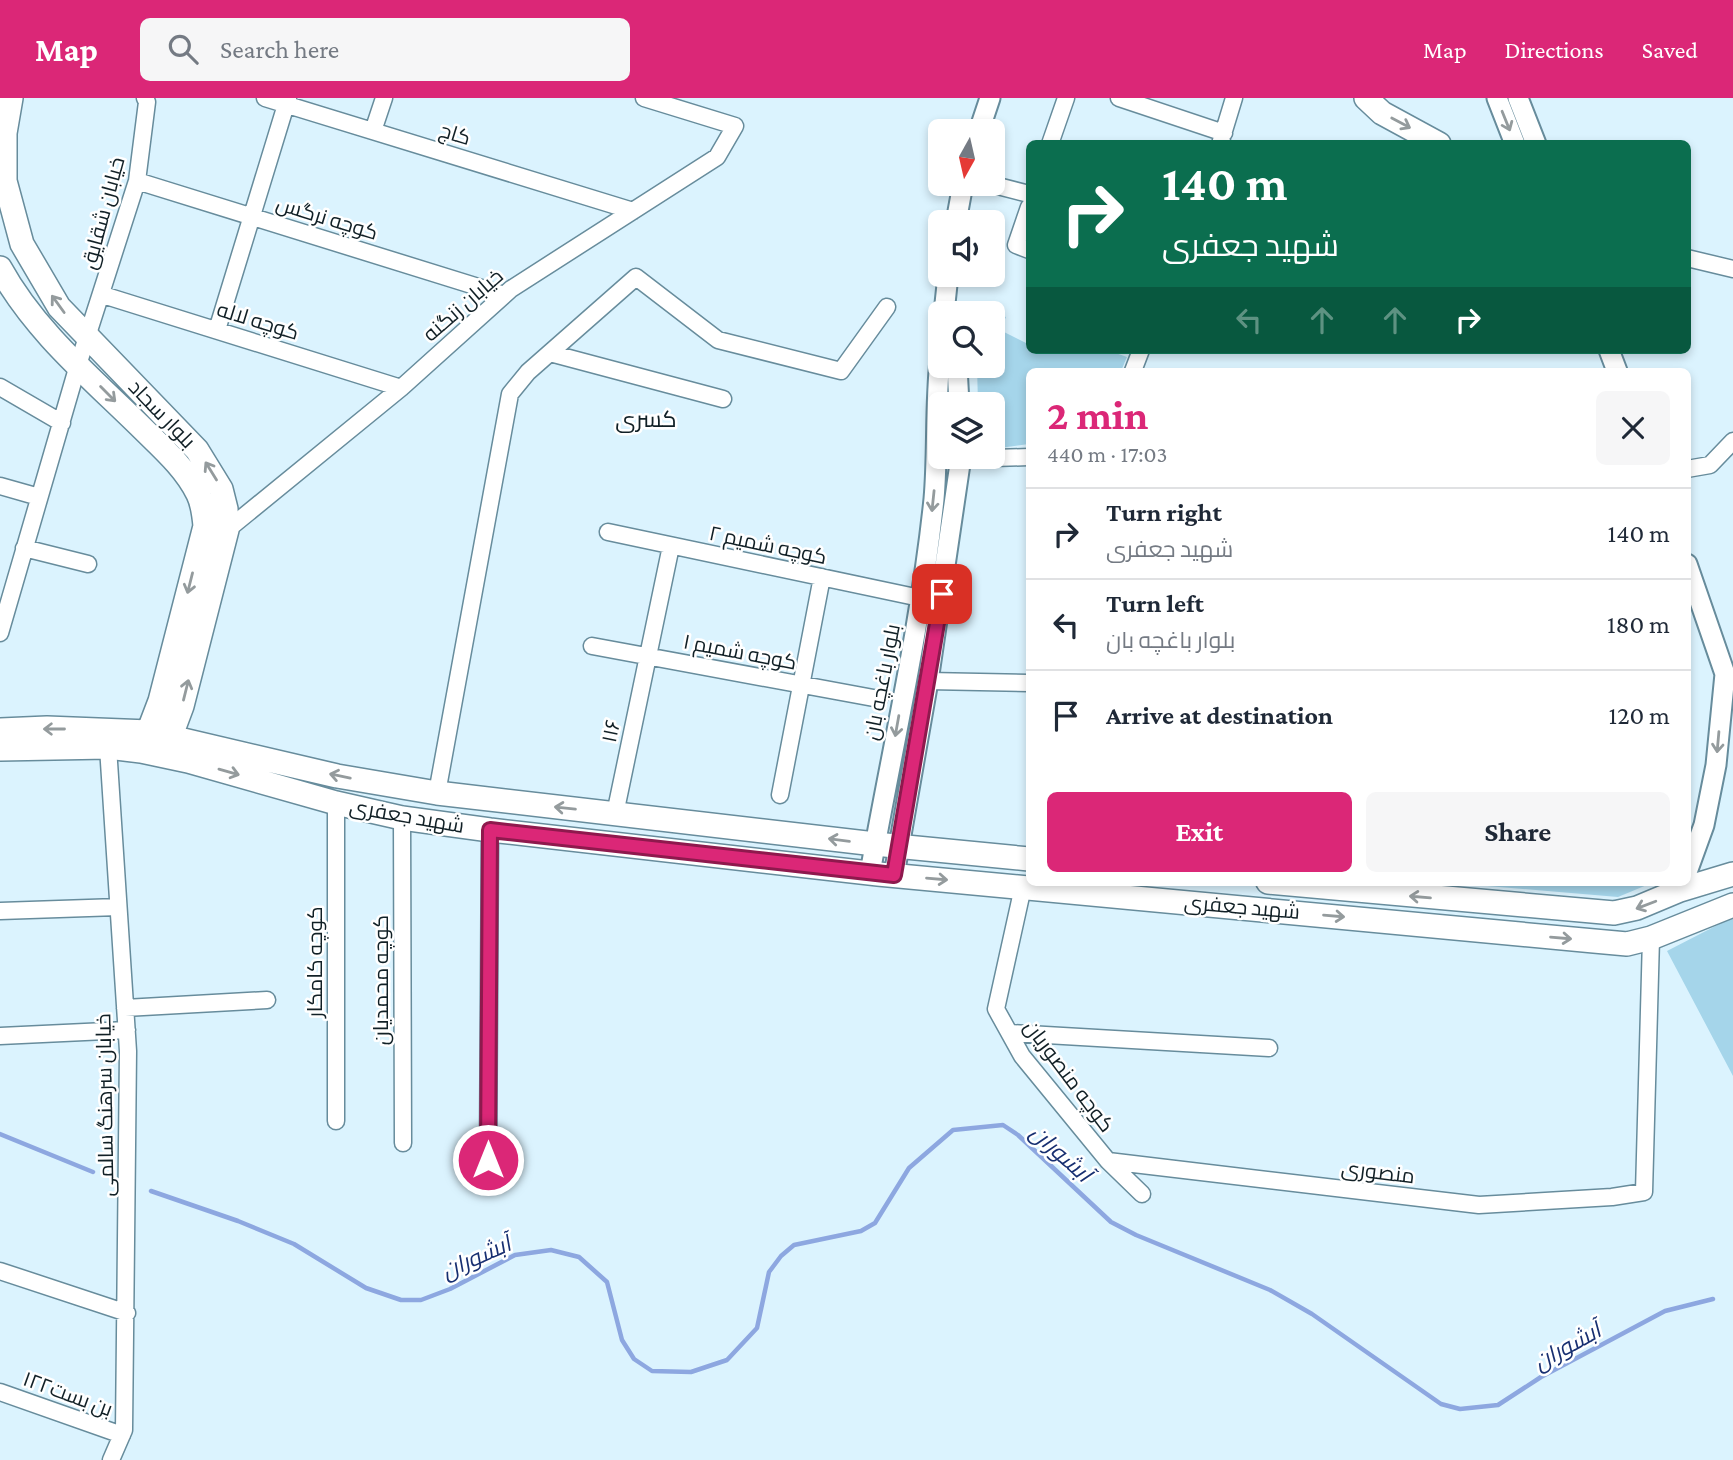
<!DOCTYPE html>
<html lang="en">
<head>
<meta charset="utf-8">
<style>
  body { margin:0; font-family:"Crimson Pro",Cairo,serif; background:#f6f6f7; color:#1f2937; height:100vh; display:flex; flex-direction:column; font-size:26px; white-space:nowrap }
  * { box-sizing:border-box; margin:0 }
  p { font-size:23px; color:#747a83 }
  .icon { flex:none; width:38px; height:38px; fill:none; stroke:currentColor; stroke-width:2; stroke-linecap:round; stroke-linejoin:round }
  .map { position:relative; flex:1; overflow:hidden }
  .panel { position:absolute; left:1026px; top:270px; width:665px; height:518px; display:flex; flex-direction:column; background:#fff; border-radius:10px; box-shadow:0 4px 10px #0003 }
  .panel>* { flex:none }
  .banner { position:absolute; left:1026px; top:42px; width:665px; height:214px; border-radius:10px; box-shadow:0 4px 10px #0003; background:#0b6e4f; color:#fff; overflow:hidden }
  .needle { width:46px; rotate:188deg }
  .tools { position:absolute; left:928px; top:21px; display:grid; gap:14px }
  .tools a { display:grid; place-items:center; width:77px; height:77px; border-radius:10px; background:#fff; box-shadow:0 4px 10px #0003; font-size:35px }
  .pin { position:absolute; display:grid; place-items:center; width:60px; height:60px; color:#fff; margin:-30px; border-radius:14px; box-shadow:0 4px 10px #0006 }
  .me { position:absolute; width:77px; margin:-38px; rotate:0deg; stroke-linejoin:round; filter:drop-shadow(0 0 5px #0008) }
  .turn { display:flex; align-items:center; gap:24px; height:147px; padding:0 21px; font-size:32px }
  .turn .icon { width:91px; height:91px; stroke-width:2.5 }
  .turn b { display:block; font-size:49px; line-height:60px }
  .lanes { display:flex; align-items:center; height:66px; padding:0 21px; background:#0003; justify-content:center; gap:35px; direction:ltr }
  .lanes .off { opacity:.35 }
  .round { display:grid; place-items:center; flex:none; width:74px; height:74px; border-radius:10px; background:#f6f6f7 }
  .head { display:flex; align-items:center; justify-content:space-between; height:119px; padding:0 21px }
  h1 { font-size:42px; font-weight:700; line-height:52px; color:#db2777 }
  .action { display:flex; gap:14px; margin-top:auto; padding:14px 21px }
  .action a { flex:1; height:80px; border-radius:10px; background:#db2777; color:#fff; font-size:28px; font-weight:700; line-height:80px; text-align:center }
  .action a+a { background:#f6f6f7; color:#1f2937 }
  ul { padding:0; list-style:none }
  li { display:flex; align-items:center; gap:21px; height:91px; padding:0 21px; border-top:2px solid #e0e1e3 }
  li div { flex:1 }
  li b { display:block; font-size:26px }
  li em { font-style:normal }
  header { display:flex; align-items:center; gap:42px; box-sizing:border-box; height:98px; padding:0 35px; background:#db2777; color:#fff }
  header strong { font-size:33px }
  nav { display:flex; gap:38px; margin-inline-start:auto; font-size:24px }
  .search { width:490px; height:63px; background:#f6f6f7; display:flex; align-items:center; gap:18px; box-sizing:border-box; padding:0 24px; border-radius:10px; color:#747a83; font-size:26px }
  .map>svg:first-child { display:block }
  .green { fill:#a5d5ea }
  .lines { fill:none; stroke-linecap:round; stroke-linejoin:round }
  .stream { stroke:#8da7e0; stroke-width:4.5 }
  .minor-casing { stroke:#678c9c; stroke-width:19 }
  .tertiary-casing { stroke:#678c9c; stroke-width:23 }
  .secondary-casing { stroke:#678c9c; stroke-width:26 }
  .minor { stroke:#fff; stroke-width:16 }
  .tertiary { stroke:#fff; stroke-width:19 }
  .secondary { stroke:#fff; stroke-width:23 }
  .oneway { stroke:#949b9d }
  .route-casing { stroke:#8e194d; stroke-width:18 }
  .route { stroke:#db2777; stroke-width:12 }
  .labels { text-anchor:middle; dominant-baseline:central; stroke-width:5; stroke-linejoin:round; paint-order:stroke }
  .street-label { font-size:21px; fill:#112026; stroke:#fff }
  .neighbourhood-label { font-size:23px; fill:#112026; stroke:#fff }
  .water-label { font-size:23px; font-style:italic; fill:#172f71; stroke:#fff }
</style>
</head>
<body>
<header>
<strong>Map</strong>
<div class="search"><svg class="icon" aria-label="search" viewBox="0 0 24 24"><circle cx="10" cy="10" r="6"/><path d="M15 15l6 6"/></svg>Search here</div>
<nav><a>Map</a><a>Directions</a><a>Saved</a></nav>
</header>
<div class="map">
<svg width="1733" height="1362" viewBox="0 0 1733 1362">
  <rect width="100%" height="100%" fill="#dbf3fe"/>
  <path class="green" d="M975,209l31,10 -6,13 26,13 3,-7v14h78l20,7 -6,14h-92v73l-37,5v-45h-14l-1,-38h15v-53h-17z
    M1478,784h176l-36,15 -143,-12z
    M1733,819v159l-66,-125z"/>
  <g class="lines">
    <path class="stream" d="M0,1036l93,38
      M151,1093l87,30 56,23 72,44 35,12h20l29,-11 65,-34 36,-5 28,7 28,25 15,58 12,19 18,12 39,1 36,-12 30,-32 12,-56 12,-16 13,-11 67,-14 14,-8 34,-55 44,-38 50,-5 15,10 93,87 25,13 134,55 42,24 129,90 19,5 38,-4 43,-28 124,-66 48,-12"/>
    <g class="minor-casing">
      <path id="minor" d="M265,0l368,113
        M1119,0l105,35
        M373,33l11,-33
        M1050,46l16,-46
        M1220,46l14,-46
        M137,83l367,114
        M990,86l39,10
        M1029,109l-13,38 13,5
        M1687,160l46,11
        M103,197l298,93
        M217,232l71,-232
        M550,255l173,46
        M1133,273l8,-21
        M0,289l62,36
        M961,361l68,-2
        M1687,371l23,-4 23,-24
        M0,388l39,11
        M227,432l174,-142 110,-99 206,-132 18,-31 -91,-28
        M608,434l312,66
        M24,450l64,16
        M0,535l78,-268 59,-184 10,-79 -2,-4
        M592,548l287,53
        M928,583l101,2
        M108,649l20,304 -4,379 -13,30
        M437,695l73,-399 18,-22 108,-95 82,63 123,31 46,-64
        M780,697l42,-218
        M615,716l56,-268
        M402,720l1,325
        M1023,789l-27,122 26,47 86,105 34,33
        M0,813l118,-4
        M125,910l142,-8
        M1010,935l259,15
        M0,938l127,-6
        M336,1023v-318
        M488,1062l2,-330
        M1108,1063l371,44 133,-8 32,-5 7,-254
        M0,1173l127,42
        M0,1294l122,43"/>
    </g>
    <g class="tertiary-casing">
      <path id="tertiary" d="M1497,0l18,46
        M1518,0l18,46
        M979,33l11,-33
        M956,124l7,-38
        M944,215l4,-38
        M1609,252l8,21
        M957,268l2,38
        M1687,466l38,110 8,5
        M1687,774l17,-47 12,-60 9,-91
        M870,775c22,-124 51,-248 64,-374 4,-46 1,-93 6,-139
        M894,777l34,-194 33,-224"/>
    </g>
    <g class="secondary-casing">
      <path id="secondary" d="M11,0l-6,35v48l17,63 37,63 138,143 24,39 5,20 1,21 -45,176 -16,43
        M1366,0l16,15 57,31
        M0,170c34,62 89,108 139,157 21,21 46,42 59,69 5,10 6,21 7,32l-45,175 -16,42
        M0,632l47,-2 102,4 188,44 100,17 438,51 154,15
        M0,651l108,-2 33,4 47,10 148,42 66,15 88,12 388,44 716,67 33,3 24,-6 82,-33
        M1268,784l346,31 23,-5 43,-18 53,-16"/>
    </g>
    <use href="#minor" class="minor"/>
    <use href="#tertiary" class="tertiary"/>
    <use href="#secondary" class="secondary"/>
  </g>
  <defs><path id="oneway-shaft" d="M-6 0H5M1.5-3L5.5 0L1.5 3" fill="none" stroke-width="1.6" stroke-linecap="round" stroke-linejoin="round" transform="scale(1.75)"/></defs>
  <g class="oneway">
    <use href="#oneway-shaft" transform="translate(1506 23) rotate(68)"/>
    <use href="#oneway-shaft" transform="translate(1401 25) rotate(28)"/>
    <use href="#oneway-shaft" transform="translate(58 206) rotate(-126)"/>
    <use href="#oneway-shaft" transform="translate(108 296) rotate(45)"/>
    <use href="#oneway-shaft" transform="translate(211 373) rotate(-122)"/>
    <use href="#oneway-shaft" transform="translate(933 403) rotate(96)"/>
    <use href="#oneway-shaft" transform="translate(190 485) rotate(104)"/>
    <use href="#oneway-shaft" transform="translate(186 592) rotate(-76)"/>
    <use href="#oneway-shaft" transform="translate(897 628) rotate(100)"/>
    <use href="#oneway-shaft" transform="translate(54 631) rotate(-180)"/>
    <use href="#oneway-shaft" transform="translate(1718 644) rotate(95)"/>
    <use href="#oneway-shaft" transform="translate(229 674) rotate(16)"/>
    <use href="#oneway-shaft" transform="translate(340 678) rotate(-168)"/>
    <use href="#oneway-shaft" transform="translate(565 710) rotate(-174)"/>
    <use href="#oneway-shaft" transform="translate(839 742) rotate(-173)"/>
    <use href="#oneway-shaft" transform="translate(937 781) rotate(5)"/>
    <use href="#oneway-shaft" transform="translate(1420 799) rotate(-175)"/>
    <use href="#oneway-shaft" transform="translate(1646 807) rotate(159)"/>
    <use href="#oneway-shaft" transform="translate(1334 818) rotate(5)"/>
    <use href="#oneway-shaft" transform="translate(1561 840) rotate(5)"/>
  </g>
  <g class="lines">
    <g class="route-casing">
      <path id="route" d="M488,1062l2,-330 404,45 48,-281"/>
    </g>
    <use href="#route" class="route"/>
  </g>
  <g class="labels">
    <g class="street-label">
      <text transform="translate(455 36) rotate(17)">کاج</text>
      <text transform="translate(103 115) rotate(-75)">خیابان شقایق</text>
      <text transform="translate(327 120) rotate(17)">کوچه نرگس</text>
      <text transform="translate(463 207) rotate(-41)">خیابان زنگنه</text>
      <text transform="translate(258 223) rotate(17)">کوچه لاله</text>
      <text transform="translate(162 316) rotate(46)">بلوار سجاد</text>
      <text transform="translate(768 447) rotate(12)">کوچه شمیم ۲</text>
      <text transform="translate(740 554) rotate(11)">کوچه شمیم ۱</text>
      <text transform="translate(882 584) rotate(-79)">بلوار باغچه بان</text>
      <text transform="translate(611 633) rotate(-78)">۱۱۶</text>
      <text transform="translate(407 718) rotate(10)">شهید جعفری</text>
      <text transform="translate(1242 809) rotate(5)">شهید جعفری</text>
      <text transform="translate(315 864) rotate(-90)">کوچه کامکار</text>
      <text transform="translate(381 882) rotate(-90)">کوچه محمدیان</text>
      <text transform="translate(1069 978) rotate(53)">کوچه منصوریان</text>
      <text transform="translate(105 1007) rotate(-91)">خیابان سرهنگ سالمی</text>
      <text transform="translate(1378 1074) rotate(7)">منصوری</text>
      <text transform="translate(68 1296) rotate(20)">بن بست۱۲۲</text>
    </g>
    <g class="neighbourhood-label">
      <text x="646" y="321">کسری</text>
    </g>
    <g class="water-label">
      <text transform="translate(1061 1055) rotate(42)">آبشوران</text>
      <text transform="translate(476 1159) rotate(-24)">آبشوران</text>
      <text transform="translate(1567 1248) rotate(-29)">آبشوران</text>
    </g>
  </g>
</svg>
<div class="tools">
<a><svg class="needle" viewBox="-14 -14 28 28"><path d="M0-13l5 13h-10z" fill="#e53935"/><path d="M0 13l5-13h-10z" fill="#747a83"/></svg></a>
<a><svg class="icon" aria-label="sound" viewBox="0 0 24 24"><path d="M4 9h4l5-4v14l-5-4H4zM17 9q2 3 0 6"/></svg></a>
<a><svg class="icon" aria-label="search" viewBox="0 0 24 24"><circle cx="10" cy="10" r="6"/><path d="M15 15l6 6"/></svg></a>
<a><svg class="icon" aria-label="layers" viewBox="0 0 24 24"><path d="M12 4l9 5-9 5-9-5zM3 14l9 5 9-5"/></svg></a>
</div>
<div class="pin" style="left:942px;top:496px;background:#d93025"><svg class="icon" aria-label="arrive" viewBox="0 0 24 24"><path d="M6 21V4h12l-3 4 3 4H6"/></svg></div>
<svg class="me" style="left:488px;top:1062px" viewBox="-20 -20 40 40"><circle r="17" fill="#db2777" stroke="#fff" stroke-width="3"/><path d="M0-11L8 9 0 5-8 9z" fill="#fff"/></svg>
<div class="banner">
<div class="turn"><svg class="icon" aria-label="right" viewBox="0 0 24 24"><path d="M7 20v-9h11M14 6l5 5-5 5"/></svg><div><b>140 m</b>شهید جعفری</div></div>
<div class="lanes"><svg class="icon off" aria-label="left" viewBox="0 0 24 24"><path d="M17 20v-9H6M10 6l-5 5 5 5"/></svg><svg class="icon off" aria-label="ahead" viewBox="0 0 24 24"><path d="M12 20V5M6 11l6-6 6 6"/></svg><svg class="icon off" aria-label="ahead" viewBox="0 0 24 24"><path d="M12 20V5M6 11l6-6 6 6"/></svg><svg class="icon" aria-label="right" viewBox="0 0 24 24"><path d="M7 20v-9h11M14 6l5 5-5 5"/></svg></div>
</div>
<section class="panel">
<div class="head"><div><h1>2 min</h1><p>440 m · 17:03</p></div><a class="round"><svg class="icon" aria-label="close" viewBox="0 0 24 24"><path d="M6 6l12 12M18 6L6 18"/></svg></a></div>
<ul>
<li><svg class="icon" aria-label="right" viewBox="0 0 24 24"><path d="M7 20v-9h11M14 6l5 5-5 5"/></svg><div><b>Turn right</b><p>شهید جعفری</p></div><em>140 m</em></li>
<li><svg class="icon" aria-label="left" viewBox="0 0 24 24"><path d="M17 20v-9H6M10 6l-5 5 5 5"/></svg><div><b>Turn left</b><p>بلوار باغچه بان</p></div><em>180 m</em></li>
<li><svg class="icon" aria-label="arrive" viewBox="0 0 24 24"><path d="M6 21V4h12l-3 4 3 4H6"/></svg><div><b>Arrive at destination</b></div><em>120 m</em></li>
</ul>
<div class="action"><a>Exit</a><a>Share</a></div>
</section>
</div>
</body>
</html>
